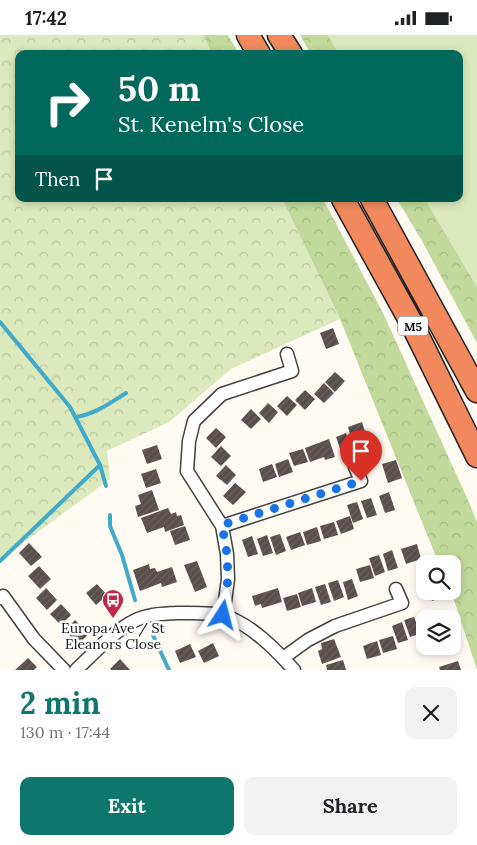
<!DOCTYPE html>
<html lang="en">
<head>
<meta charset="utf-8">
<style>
  body { margin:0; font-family:Lora,serif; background:#f2f2f2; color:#202124; height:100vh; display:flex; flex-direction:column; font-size:19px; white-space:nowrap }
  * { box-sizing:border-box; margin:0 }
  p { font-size:16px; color:#757577 }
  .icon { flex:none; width:28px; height:28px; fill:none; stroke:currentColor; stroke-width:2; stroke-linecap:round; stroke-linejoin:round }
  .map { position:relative; height:635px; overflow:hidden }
  .side { display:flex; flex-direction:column; background:#fff; flex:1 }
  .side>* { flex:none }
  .top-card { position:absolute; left:15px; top:15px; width:448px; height:152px; border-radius:10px; box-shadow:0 2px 8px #0003; background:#00695c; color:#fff; overflow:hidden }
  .buttons { position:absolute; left:416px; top:520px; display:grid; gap:10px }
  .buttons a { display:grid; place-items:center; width:45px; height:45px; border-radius:10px; background:#fff; box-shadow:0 2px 8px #0003; font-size:25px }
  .pin { position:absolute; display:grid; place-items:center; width:42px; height:42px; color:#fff; margin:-51px -21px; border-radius:50% 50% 50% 0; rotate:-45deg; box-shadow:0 0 5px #0007 }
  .pin .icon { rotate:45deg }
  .me { position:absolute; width:55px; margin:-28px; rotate:9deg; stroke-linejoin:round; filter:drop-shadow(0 0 4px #0008) }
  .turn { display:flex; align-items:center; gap:18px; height:105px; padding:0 20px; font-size:22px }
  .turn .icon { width:65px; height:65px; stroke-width:2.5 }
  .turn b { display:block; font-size:35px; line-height:42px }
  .then { display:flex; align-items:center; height:48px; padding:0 20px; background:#0003; gap:10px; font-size:19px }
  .round { display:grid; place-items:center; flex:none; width:52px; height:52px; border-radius:10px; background:#f2f2f2 }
  .head { display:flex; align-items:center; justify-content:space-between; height:85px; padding:0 20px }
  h1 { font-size:30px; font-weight:800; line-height:38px; color:#0f766e }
  .primary-button { display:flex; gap:10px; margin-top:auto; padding:10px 20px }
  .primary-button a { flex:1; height:58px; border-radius:10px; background:#0f766e; color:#fff; font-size:20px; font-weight:800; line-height:58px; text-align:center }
  .primary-button a+a { background:#f2f2f2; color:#202124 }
  .status { display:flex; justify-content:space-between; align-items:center; height:35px; padding:0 25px; background:#fff; direction:ltr }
  .status svg { height:14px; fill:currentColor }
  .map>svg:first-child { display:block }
  .grass { fill:#dbe9bc }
  .forest { fill:url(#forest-crowns) }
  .park { fill:url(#park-crowns) }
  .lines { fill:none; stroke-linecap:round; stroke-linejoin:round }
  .stream { stroke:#40aacb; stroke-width:4 }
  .building { fill:url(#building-hatch) }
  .minor-casing { stroke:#424242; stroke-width:15 }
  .motorway-casing { stroke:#202020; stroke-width:25 }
  .minor { stroke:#fff; stroke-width:12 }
  .motorway { stroke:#f1895d; stroke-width:22 }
  .route { stroke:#1a73e8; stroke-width:9; stroke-dasharray:0 16.2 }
  .labels { text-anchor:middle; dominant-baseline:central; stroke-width:5; stroke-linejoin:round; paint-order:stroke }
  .shield { fill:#fff; stroke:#575757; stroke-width:1 }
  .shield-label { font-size:12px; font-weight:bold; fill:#0f0f0f }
  .poi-label { font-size:14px; fill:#0f0f0f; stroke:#fff }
</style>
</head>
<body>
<div class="status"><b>17:42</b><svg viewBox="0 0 49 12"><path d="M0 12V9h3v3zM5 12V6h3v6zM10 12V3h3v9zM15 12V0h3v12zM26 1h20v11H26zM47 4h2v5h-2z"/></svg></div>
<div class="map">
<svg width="477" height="635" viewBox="0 0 477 635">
  <defs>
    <pattern id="forest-crowns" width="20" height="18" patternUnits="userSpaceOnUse" patternTransform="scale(1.25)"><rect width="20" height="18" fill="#c1da9b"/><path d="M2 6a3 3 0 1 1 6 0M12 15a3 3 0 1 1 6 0" fill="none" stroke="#a5ba84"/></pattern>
    <pattern id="park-crowns" width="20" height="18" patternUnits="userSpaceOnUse" patternTransform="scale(1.25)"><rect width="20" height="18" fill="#dbe9bc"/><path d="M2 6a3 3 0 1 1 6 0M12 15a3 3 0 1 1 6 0" fill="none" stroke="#bbc7a0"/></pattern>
    <pattern id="building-hatch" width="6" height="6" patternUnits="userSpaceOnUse" patternTransform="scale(1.25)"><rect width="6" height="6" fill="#584e4c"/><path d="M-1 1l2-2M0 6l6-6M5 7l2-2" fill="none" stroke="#6b6361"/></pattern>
  </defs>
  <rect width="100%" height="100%" fill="#fffaf2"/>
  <path class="grass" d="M328,0h149v252l-52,-88h34v-145h-120z"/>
  <path class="forest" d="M203,0h25l11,19h-27z
    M300,0h28l11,19h-28z
    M282,164h41l60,114 85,187 9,22v148l-26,-79h1v-27h-13l-99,-245z
    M397,164h28l52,88v56l-55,-102z"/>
  <path class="park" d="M0,0h203l9,19h-193v145h263l58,120 -109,50 -62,53 -62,29 3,28 -110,81z"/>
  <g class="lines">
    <path class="stream" d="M0,287l70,85 30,58 6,21
      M76,382c19,-3 34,-14 50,-24
      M110,480v11l12,29 13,45
      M0,526l100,-96
      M152,598l17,37"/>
  </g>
  <path class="building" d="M333,293l6,16 -13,5 -6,-16z
    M335,337l10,9 -10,11 -10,-10z
    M324,348l10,10 -10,10 -10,-9z
    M305,355l10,9 -10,11 -10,-10z
    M287,361l10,9 -10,11 -10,-10z
    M268,368l10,9 -9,11 -10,-10z
    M251,374l10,10 -10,10 -10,-9z
    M362,387l4,13 -14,5 -4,-13z
    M216,393l10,9 -10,11 -10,-10z
    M346,398l6,17 -10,4 -6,-17z
    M329,404l6,18 -10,3 -1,-3 -14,5 -5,-14z
    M157,410l5,14 -15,5 -5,-14z
    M221,411l10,10 -10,10 -10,-9z
    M303,414l5,13 -14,4 -5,-13z
    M288,424l5,13 -14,5 -4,-13z
    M396,425l6,18 -14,5 -6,-19z
    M272,429l5,13 -14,5 -4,-13z
    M226,430l10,10 -9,10 -11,-9z
    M156,434l5,14 -15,5 -5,-14z
    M235,448l11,9 -13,13 -10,-9z
    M152,455l7,20 -21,7 -3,-11 6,-2 -3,-9z
    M389,457l6,18 -10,3 -6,-17z
    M371,463l6,17 -10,3 -6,-17z
    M357,467l6,17 -10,4 -6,-18z
    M168,473l3,6 5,-2 1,4 4,-1 3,10 -19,7 -1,-5 -17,6 -6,-15z
    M350,481l4,13 -13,5 -5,-13z
    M334,487l4,13 -14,4 -4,-13z
    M185,491l5,14 -15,5 -5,-14z
    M317,492l4,14 -14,4 -4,-13z
    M300,497l5,13 -14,5 -5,-13z
    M280,499l6,17 -10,4 -6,-18z
    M267,500l6,18 -10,3 -6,-17z
    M252,501l6,18 -10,3 -6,-17z
    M29,508l13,14 -11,9 -12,-13z
    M417,509l4,15 -15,5 -5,-15z
    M392,515l6,18 -10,3 -5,-17z
    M379,520l6,17 -10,4 -6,-18z
    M197,526l10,26 -12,5 -11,-27z
    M149,529l1,5 5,-1 2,4 15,-5 5,15 -15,5 -1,-4 -21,8 -7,-21z
    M370,530l4,13 -14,4 -4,-13z
    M39,531l12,13 -11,10 -12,-13z
    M352,544l6,17 -10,4 -5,-18z
    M338,545l6,17 -10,4 -6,-18z
    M97,549l10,11 -11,10 -10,-12z
    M325,549l6,18 -10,3 -6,-18z
    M46,553l11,12 -10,10 -11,-12z
    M278,553l4,14 -20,6 -1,-4 -6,2 -3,-10z
    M312,553l4,14 -14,4 -4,-13z
    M429,556h15l2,5 -14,5z
    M297,559l4,13 -14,4 -4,-13z
    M61,569l10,11 -10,10 -11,-11z
    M432,576l3,8h-10v13l-15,5 -6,-17 10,-3 3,8 8,-2 -3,-9z
    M75,585l14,14 -11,10 -13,-14z
    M402,587l6,18 -10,3 -6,-17z
    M393,601l4,13 -14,4 -4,-13z
    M334,604l7,18 -19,7 -4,-13 4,-2 -1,-6z
    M377,606l4,14 -14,4 -4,-13z
    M213,608l6,13 -15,7 -6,-12z
    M190,609l6,13 -16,6 -5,-12z
    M28,623l9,9 -3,3h-19z
    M120,624l10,11h-19l-1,-1z
    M343,625l3,10h-19l-1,-5z
    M458,626l3,9h-21l-1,-3z"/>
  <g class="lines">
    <g class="minor-casing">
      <path id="minor" d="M222,491l139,-45 -6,-14
        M0,563l3,-2 31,43 30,31
        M223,581l5,-37 -1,-25 -5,-28 -35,-55 2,-30 5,-20 28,-27 70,-23 -5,-17
        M283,623l25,-18 27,-14 67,-23 -6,-14
        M76,635c16,-15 39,-40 58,-49 13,-7 28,-7 42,-8 15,0 35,-1 49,3 27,9 51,34 69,54"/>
    </g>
    <g class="motorway-casing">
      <path id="motorway" d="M248,0l11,19
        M279,0l12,19
        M343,164l69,125 65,132
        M372,164l105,192"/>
    </g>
    <use href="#minor" class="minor"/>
    <use href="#motorway" class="motorway"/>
  </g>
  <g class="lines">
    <path class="route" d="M223,580l5,-36 -1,-25 -5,-29 139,-44"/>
  </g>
  <defs>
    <g id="bus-pin" transform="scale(1.125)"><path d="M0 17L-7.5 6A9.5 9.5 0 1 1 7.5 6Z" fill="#be2948" stroke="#fff"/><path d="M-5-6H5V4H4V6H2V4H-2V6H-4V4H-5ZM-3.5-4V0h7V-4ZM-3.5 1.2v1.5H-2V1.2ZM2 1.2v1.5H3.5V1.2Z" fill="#fff"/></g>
  </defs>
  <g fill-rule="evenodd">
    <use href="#bus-pin" x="113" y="565"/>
  </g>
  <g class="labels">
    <rect class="shield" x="398" y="281.5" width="30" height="19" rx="4"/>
    <g class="shield-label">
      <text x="413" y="291">M5</text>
    </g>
    <g class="poi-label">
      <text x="113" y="593">Europa Ave / St<tspan x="113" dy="16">Eleanors Close</tspan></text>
    </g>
  </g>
</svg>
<div class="buttons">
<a><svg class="icon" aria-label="search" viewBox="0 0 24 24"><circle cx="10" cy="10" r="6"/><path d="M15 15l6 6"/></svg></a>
<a><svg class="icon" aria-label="layers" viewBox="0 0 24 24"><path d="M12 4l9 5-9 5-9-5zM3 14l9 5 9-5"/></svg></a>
</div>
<div class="pin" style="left:361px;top:446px;background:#d93025"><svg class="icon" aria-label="arrive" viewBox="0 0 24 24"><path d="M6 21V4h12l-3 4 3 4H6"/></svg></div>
<svg class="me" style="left:223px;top:580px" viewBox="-20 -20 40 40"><path d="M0-17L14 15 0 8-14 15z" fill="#1a73e8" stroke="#fff" stroke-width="4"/></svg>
<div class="top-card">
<div class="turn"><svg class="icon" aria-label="right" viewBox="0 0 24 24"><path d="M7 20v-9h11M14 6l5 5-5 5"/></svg><div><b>50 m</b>St. Kenelm's Close</div></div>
<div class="then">Then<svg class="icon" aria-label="arrive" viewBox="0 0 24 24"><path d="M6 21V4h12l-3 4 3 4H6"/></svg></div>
</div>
</div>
<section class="side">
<div class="head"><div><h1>2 min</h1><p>130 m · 17:44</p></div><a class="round"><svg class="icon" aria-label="close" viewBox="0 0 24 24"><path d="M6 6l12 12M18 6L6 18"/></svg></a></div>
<div class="primary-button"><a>Exit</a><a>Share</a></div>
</section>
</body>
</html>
